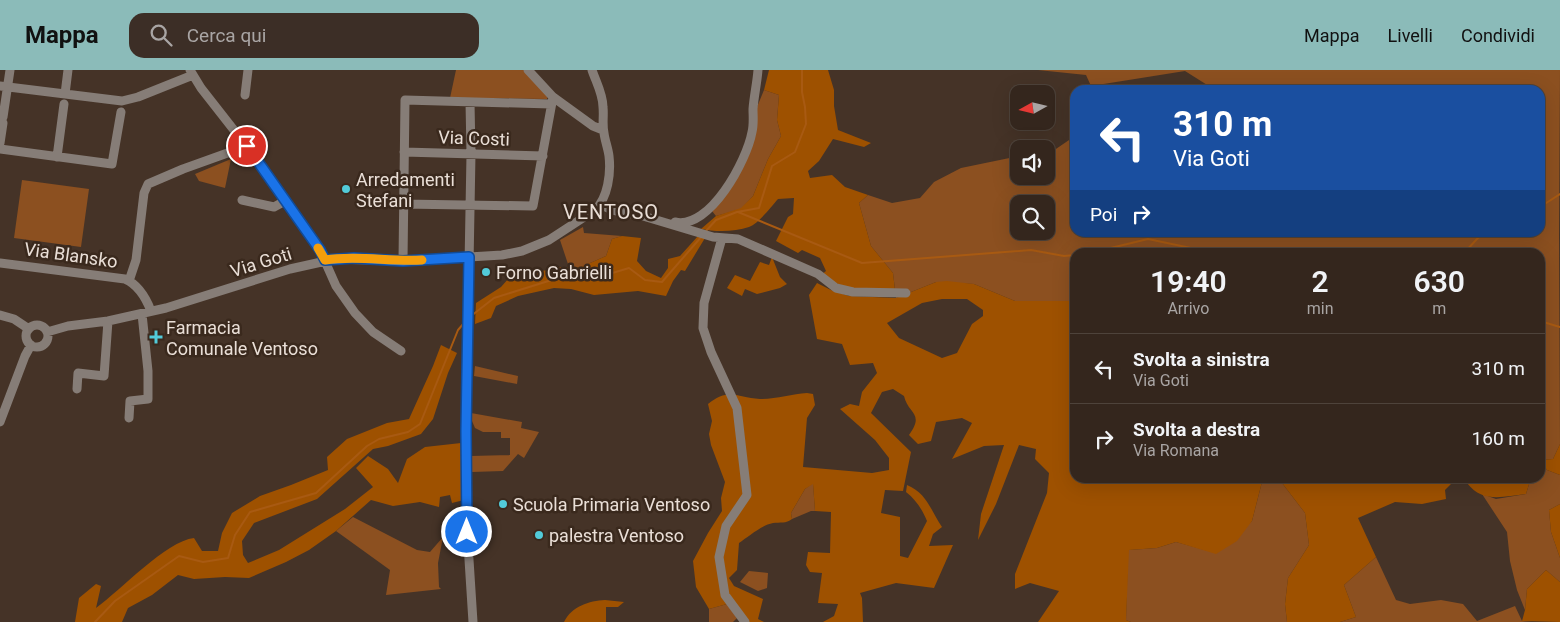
<!DOCTYPE html>
<html lang="it">
<head>
<meta charset="utf-8">
<style>
  body { margin:0; font-family:Roboto,sans-serif; background:#3c2e26; color:#f1f3f6; height:100vh; display:flex; flex-direction:column; font-size:19px; white-space:nowrap }
  * { box-sizing:border-box; margin:0 }
  p { font-size:16px; color:#a9a5a4 }
  .icon { flex:none; width:28px; height:28px; fill:none; stroke:currentColor; stroke-width:2; stroke-linecap:round; stroke-linejoin:round }
  .map { position:relative; flex:1; overflow:hidden }
  .sheet { position:absolute; left:1070px; top:178px; width:475px; height:235px; display:flex; flex-direction:column; background:#34261d; border-radius:15px; box-shadow:0 5px 20px #0002,0 0 0 1px #4e433b }
  .sheet>* { flex:none }
  .top-card { position:absolute; left:1070px; top:15px; width:475px; height:152px; border-radius:15px; box-shadow:0 5px 20px #0002,0 0 0 1px #4e433b; background:#1a4fa0; color:#fff; overflow:hidden }
  .needle { width:32px; rotate:262deg }
  .fabs { position:absolute; left:1010px; top:15px; display:grid; gap:10px }
  .fabs a { display:grid; place-items:center; width:45px; height:45px; border-radius:10px; background:#34261d; box-shadow:0 5px 20px #0002,0 0 0 1px #4e433b; font-size:25px }
  .pin { position:absolute; display:grid; place-items:center; width:42px; height:42px; color:#fff; margin:-21px; border:2px solid #fff; border-radius:50%; box-shadow:0 1px 5px #0007 }
  .me { position:absolute; width:55px; margin:-28px; rotate:0deg; stroke-linejoin:round; filter:drop-shadow(0 0 4px #0008) }
  .turn { display:flex; align-items:center; gap:18px; height:105px; padding:0 20px; font-size:22px }
  .turn .icon { width:65px; height:65px; stroke-width:2.5 }
  .turn b { display:block; font-size:35px; line-height:42px }
  .then { display:flex; align-items:center; height:48px; padding:0 20px; background:#0003; gap:10px; font-size:19px }
  .eta { display:flex; justify-content:space-evenly; align-items:center; height:85px; text-align:center }
  .eta b { font-size:30px; font-weight:600; line-height:35px }
  ul { padding:0; list-style:none }
  li { display:flex; align-items:center; gap:15px; height:70px; padding:0 20px; border-top:1px solid #4e433b }
  li div { flex:1 }
  li b { display:block; font-size:19px }
  li em { font-style:normal }
  header { display:flex; align-items:center; gap:30px; box-sizing:border-box; height:70px; padding:0 25px; background:#8bbbb9; color:#111 }
  header strong { font-size:24px }
  nav { display:flex; gap:28px; margin-inline-start:auto; font-size:18px }
  .search { width:350px; height:45px; background:#3c2e26; display:flex; align-items:center; gap:12px; box-sizing:border-box; padding:0 18px; border-radius:15px; color:#a9a5a4; font-size:19px }
  .map>svg:first-child { display:block }
  .green { fill:#8c5020; fill-rule:evenodd }
  .forest { fill:#9e5100; fill-rule:evenodd }
  .lines { fill:none; stroke-linecap:round; stroke-linejoin:round }
  .stream { stroke:#a85a12; stroke-width:2 }
  .minor { stroke:#867d77; stroke-width:9 }
  .route-casing { stroke:#114b97; stroke-width:12 }
  .route { stroke:#1a73e8; stroke-width:9 }
  .slow { stroke:#f59e0b; stroke-width:9 }
  .poi-dot { fill:#52cbd9; stroke:#3a291d; stroke-width:2 }
  .labels { text-anchor:middle; dominant-baseline:central; stroke-width:5; stroke-linejoin:round; paint-order:stroke }
  .street-label { font-size:18px; fill:#eadfd7; stroke:#3a291d }
  .poi-label { font-size:18px; fill:#eadfd7; stroke:#3a291d; text-anchor:start }
  .quarter-label { font-size:20px; letter-spacing:1px; fill:#eadfd7; stroke:#3a291d }
</style>
</head>
<body>
<header>
<strong>Mappa</strong>
<div class="search"><svg class="icon" aria-label="search" viewBox="0 0 24 24"><circle cx="10" cy="10" r="6"/><path d="M15 15l6 6"/></svg>Cerca qui</div>
<nav><a>Mappa</a><a>Livelli</a><a>Condividi</a></nav>
</header>
<div class="map">
<svg width="1560" height="552" viewBox="0 0 1560 552">
  <rect width="100%" height="100%" fill="#453327"/>
  <path class="green" d="M456,0h72l21,23 -2,6 -97,-1z
    M1038,0h522l-1,166 1,208 -7,15 -13,1 7,10 13,5v29l-11,6 2,22 9,26v24l-14,-12 -19,19 -2,21 -8,-20 -7,-29 -3,-29 -25,-38 14,5 30,-5 4,-13 -1,-3h11v-226h-465v49h-60l-41,-17 -38,-2 -40,16 -3,-25 -22,-27 -12,-43 9,-8 24,8 28,-5 14,-16 27,-14 58,-12v20h27v-27h-11l8,-6 7,10 25,-17v96h465v-142h-398l9,-3 45,-2 16,3 -27,-17 -94,15 -5,-11zM1019,134h27v27h-27z
    M764,20l15,5 -2,25 4,16 -13,23 -15,37 -12,13 -25,7 -4,-5 26,-35 19,-69z
    M231,89l-6,29 -26,-7 -4,-7z
    M22,110l67,9 -8,58 -67,-9z
    M583,157l1,6 38,3 -10,3 -6,17 -25,11h-12l-9,-27z
    M475,296l43,10 -1,8 -43,-8z
    M471,343l51,9 -1,6 18,4 -15,26 -6,-4 -15,17 -31,1 -1,-16 39,-1v-17h-9v-6h-18l-8,-4 -3,-7z
    M1263,408h12l7,5 23,30 4,32 -21,33 -3,26 2,18h-156l-5,-2 2,-70 29,-2 19,-6 40,11 36,-32z
    M813,413l2,28h-4l-19,8 -1,-6 14,-24z
    M353,447l64,33 13,2 13,-15 -5,26 1,24 2,2 -55,6 4,-25 -54,-39z
    M1376,487l20,43 14,4 31,-4 22,4 14,17 38,-15 7,15 10,1h-192l16,-5 -12,-32z
    M749,501l19,2 -1,15 -9,3 -18,-9z
    M727,534l10,14 -4,4h-24v-13z"/>
  <path class="forest" d="M769,0h59l6,20v16l4,24 33,13 -7,4 -31,-8 -14,22 -11,10 2,7 22,-3 13,12 23,8 -9,8 12,43 22,27 2,17c-32,0 -45,3 -74,-15l5,-4 -6,-13 -18,-8 -4,3 -22,-12 12,-24 5,-3 1,-16 -16,1c-7,8 -19,24 -29,28 -14,5 -34,5 -48,2l15,-13 25,-8 12,-12 15,-37 13,-23 -4,-16 2,-25 -15,-5z
    M622,166l19,2 -4,23 9,10 15,7 7,-10v-9l12,-3 18,-20 7,2 -20,33 -4,-1 -8,11 -7,15 -28,-5 -44,4 -23,-6 -17,-1 -36,8 -22,10 -5,12 -16,6 1,-21 25,-16 8,-9 52,-11h20l25,-11 6,-17z
    M772,187l8,20 7,7 -7,4 -23,6 -12,-5 -3,7 -15,-8 8,-13 15,6 10,-19 9,3z
    M947,211l27,3 41,17h60v177h188l-11,43 -15,20 -21,13 -40,-12 -19,6 -28,2 -3,70 5,2h-93l21,-31 -29,-8 -15,6v-15l32,-81 2,-20 -14,-14 1,-10 -17,-4 -23,59 -18,36 3,-26 23,-69 -20,1 -32,13 20,-36 -10,-5 -26,4 -5,19 -13,3 -9,-9c16,-22 -1,-21 -5,-39l-11,-7 -11,3 -11,21 40,39 -8,39 -18,-1 -4,23 19,4v39l8,2 19,-37c-5,-12 -11,-21 -21,-29l1,-7c20,8 24,26 35,42l-9,7 -4,12 24,-1 -19,43 -38,-5 -36,10 2,5 1,24h-40l11,-6 4,-12 -20,-1 4,-30 -12,-1 -4,-7 2,-13 22,1 1,-41 -16,-1 -2,-27 -8,5 -14,24 1,6c-6,5 -12,3 -19,4 -11,2 -25,14 -34,20l-2,27 -8,8 5,8 29,13 -5,20 6,3h-15l-22,-18 -18,5 -13,-22 -3,-26 15,-28 14,-22 -1,-13 4,-16 -14,-37 -2,-11 3,-13 -4,-17c21,-17 29,-6 52,-5 16,0 32,-5 47,-6l6,1 2,11 -8,13 -4,49 69,6 17,-3v-12l-14,-18 -35,-31 10,-5 9,2 3,-14 15,-19 -4,-10 -23,2 -8,-21 -25,-5 -8,-44 8,-12 14,7 18,6 47,2 40,-16zM942,229h25l16,11v6l-11,8 -15,29 -15,5 -43,-20 -12,-15 35,-20z
    M441,275l16,8 -9,20 -15,46 -12,15 -33,12 -15,3 -56,50 -63,24 -12,18 1,14 5,8 31,-13 66,-41 28,-22 -17,-19 12,-12 20,13 10,14 9,-24 18,-12 36,-4 3,57 -12,3 -2,-8 -10,2 -1,10 -19,-5 -27,4 -22,-6 -35,31 -27,19 -23,12 -37,16 -24,-1 -31,2 -16,-4 -26,20 -24,13 -6,14h-47l4,-24 17,-14 5,2 -5,22c25,-18 70,-67 98,-70l8,13h16l4,-18 10,-20 28,-17 31,-11 37,-15 -1,-13 20,-18 40,-16 22,-4 24,-53z
    M1560,374v31l-13,-5 -7,-10 13,-1z
    M1275,408h254l1,3 -4,13c-22,2 -43,10 -59,-11l-14,-1 -8,8 1,9 -24,5 -27,-2 -37,16 18,39 -32,28 12,32 -16,5h-53l-2,-18 3,-26 21,-33 -4,-32 -23,-30z
    M1560,434v54l-9,-26 -2,-22z
    M1546,500l14,12v40l-38,-1 3,-11 2,-21z
    M605,530l19,2 -6,5h-12v15h-42c8,-16 25,-21 41,-22z"/>
  <g class="lines">
    <path class="stream" d="M1540,137l20,-13
      M738,142l124,51 169,-13 33,6 11,-1
      M705,162l11,-12 21,-8 22,-4 13,-42 23,-14 11,-28 -1,-17 -3,-15v-22
      M1094,182l54,-13 62,13
      M1465,182l12,-13 9,-7
      M471,246l23,-18 64,-20 31,2 40,-12 16,12 17,2 40,-46
      M1540,251l20,6
      M95,552l20,-21 64,-45 24,6 25,-4 7,-23 15,-23 66,-19 51,-47 12,-7 29,-7 12,-8 38,-94 6,-7"/>
    <path class="minor" d="M190,0l11,18 58,74 61,88 16,36 19,27 18,19 28,19
      M528,0l25,27 40,29 10,4
      M0,16l122,15 16,-4 55,-22
      M65,24l3,-24
      M245,25l3,-25
      M470,32l1,52 -5,277 2,113 5,78
      M3,47l7,-47
      M0,73l3,-20
      M0,79l112,15 9,-52
      M404,82l139,4
      M57,87l7,-53
      M242,130l32,7 11,-6
      M403,134l130,2 20,-109
      M601,135l11,5 31,6 70,21 25,2 80,35 18,14 17,4 53,1
      M675,152c35,8 72,-62 77,-90 2,-8 1,-16 1,-23 1,-13 4,-26 5,-39
      M722,168l-18,65 -1,25 8,24 26,56 10,87 -21,31 -7,31 6,38 20,27
      M403,191l2,-161 146,4
      M0,193l125,16c14,6 21,19 26,32
      M129,211l7,-21 8,-67 4,-9 35,-15 64,-23
      M0,245l14,4 15,10
      M26 266a11 11 0 1 1 22 0a11 11 0 1 1-22 0Z
      M47,262l21,-6 40,-5 58,-13 124,-39 45,-10 68,2 99,-6 20,-4 27,-11 46,-30c13,-12 16,-37 14,-54 -1,-8 -4,-15 -5,-23 -2,-9 0,-17 -1,-26 0,-13 -7,-25 -11,-37
      M77,319l1,-16 26,3 4,-55
      M129,348l1,-17 18,-2v-28l-6,-57
      M0,352l25,-66 6,-11"/>
  </g>
  <g class="lines">
    <g class="route-casing">
      <path id="route" d="M247,76l73,104 5,10 29,-2 49,3 66,-4 -3,174 1,101"/>
    </g>
    <use href="#route" class="route"/>
    <path class="slow" d="M318,178l7,12c32,-5 65,2 97,0"/>
  </g>
  <g class="poi-dot">
    <circle cx="346" cy="119" r="5"/>
    <circle cx="486" cy="202" r="5"/>
    <path d="M153.5 259.5h5v5h5v5h-5v5h-5v-5h-5v-5h5z"/>
    <circle cx="503" cy="434" r="5"/>
    <circle cx="539" cy="465" r="5"/>
  </g>
  <g class="labels">
    <g class="street-label">
      <text transform="translate(474 68) rotate(2)">Via Costi</text>
      <text transform="translate(71 185) rotate(8)">Via Blansko</text>
      <text transform="translate(261 192) rotate(-17)">Via Goti</text>
    </g>
    <g class="poi-label">
      <text x="356" y="109">Arredamenti<tspan x="356" dy="21">Stefani</tspan></text>
      <text x="496" y="202">Forno Gabrielli</text>
      <text x="166" y="257">Farmacia<tspan x="166" dy="21">Comunale Ventoso</tspan></text>
      <text x="513" y="434">Scuola Primaria Ventoso</text>
      <text x="549" y="465">palestra Ventoso</text>
    </g>
    <g class="quarter-label">
      <text x="611" y="142">VENTOSO</text>
    </g>
  </g>
</svg>
<div class="fabs">
<a><svg class="needle" viewBox="-14 -14 28 28"><path d="M0-13l5 13h-10z" fill="#e53935"/><path d="M0 13l5-13h-10z" fill="#a9a5a4"/></svg></a>
<a><svg class="icon" aria-label="sound" viewBox="0 0 24 24"><path d="M4 9h4l5-4v14l-5-4H4zM17 9q2 3 0 6"/></svg></a>
<a><svg class="icon" aria-label="search" viewBox="0 0 24 24"><circle cx="10" cy="10" r="6"/><path d="M15 15l6 6"/></svg></a>
</div>
<div class="pin" style="left:247px;top:76px;background:#d93025"><svg class="icon" aria-label="arrive" viewBox="0 0 24 24"><path d="M6 21V4h12l-3 4 3 4H6"/></svg></div>
<svg class="me" style="left:467px;top:462px" viewBox="-20 -20 40 40"><circle r="17" fill="#1a73e8" stroke="#fff" stroke-width="3"/><path d="M0-11L8 9 0 5-8 9z" fill="#fff"/></svg>
<div class="top-card">
<div class="turn"><svg class="icon" aria-label="left" viewBox="0 0 24 24"><path d="M17 20v-9H6M10 6l-5 5 5 5"/></svg><div><b>310 m</b>Via Goti</div></div>
<div class="then">Poi<svg class="icon" aria-label="right" viewBox="0 0 24 24"><path d="M7 20v-9h11M14 6l5 5-5 5"/></svg></div>
</div>
<section class="sheet">
<div class="eta">
<div><b>19:40</b><p>Arrivo</p></div>
<div><b>2</b><p>min</p></div>
<div><b>630</b><p>m</p></div>
</div>
<ul>
<li><svg class="icon" aria-label="left" viewBox="0 0 24 24"><path d="M17 20v-9H6M10 6l-5 5 5 5"/></svg><div><b>Svolta a sinistra</b><p>Via Goti</p></div><em>310 m</em></li>
<li><svg class="icon" aria-label="right" viewBox="0 0 24 24"><path d="M7 20v-9h11M14 6l5 5-5 5"/></svg><div><b>Svolta a destra</b><p>Via Romana</p></div><em>160 m</em></li>
</ul>
</section>
</div>
</body>
</html>
